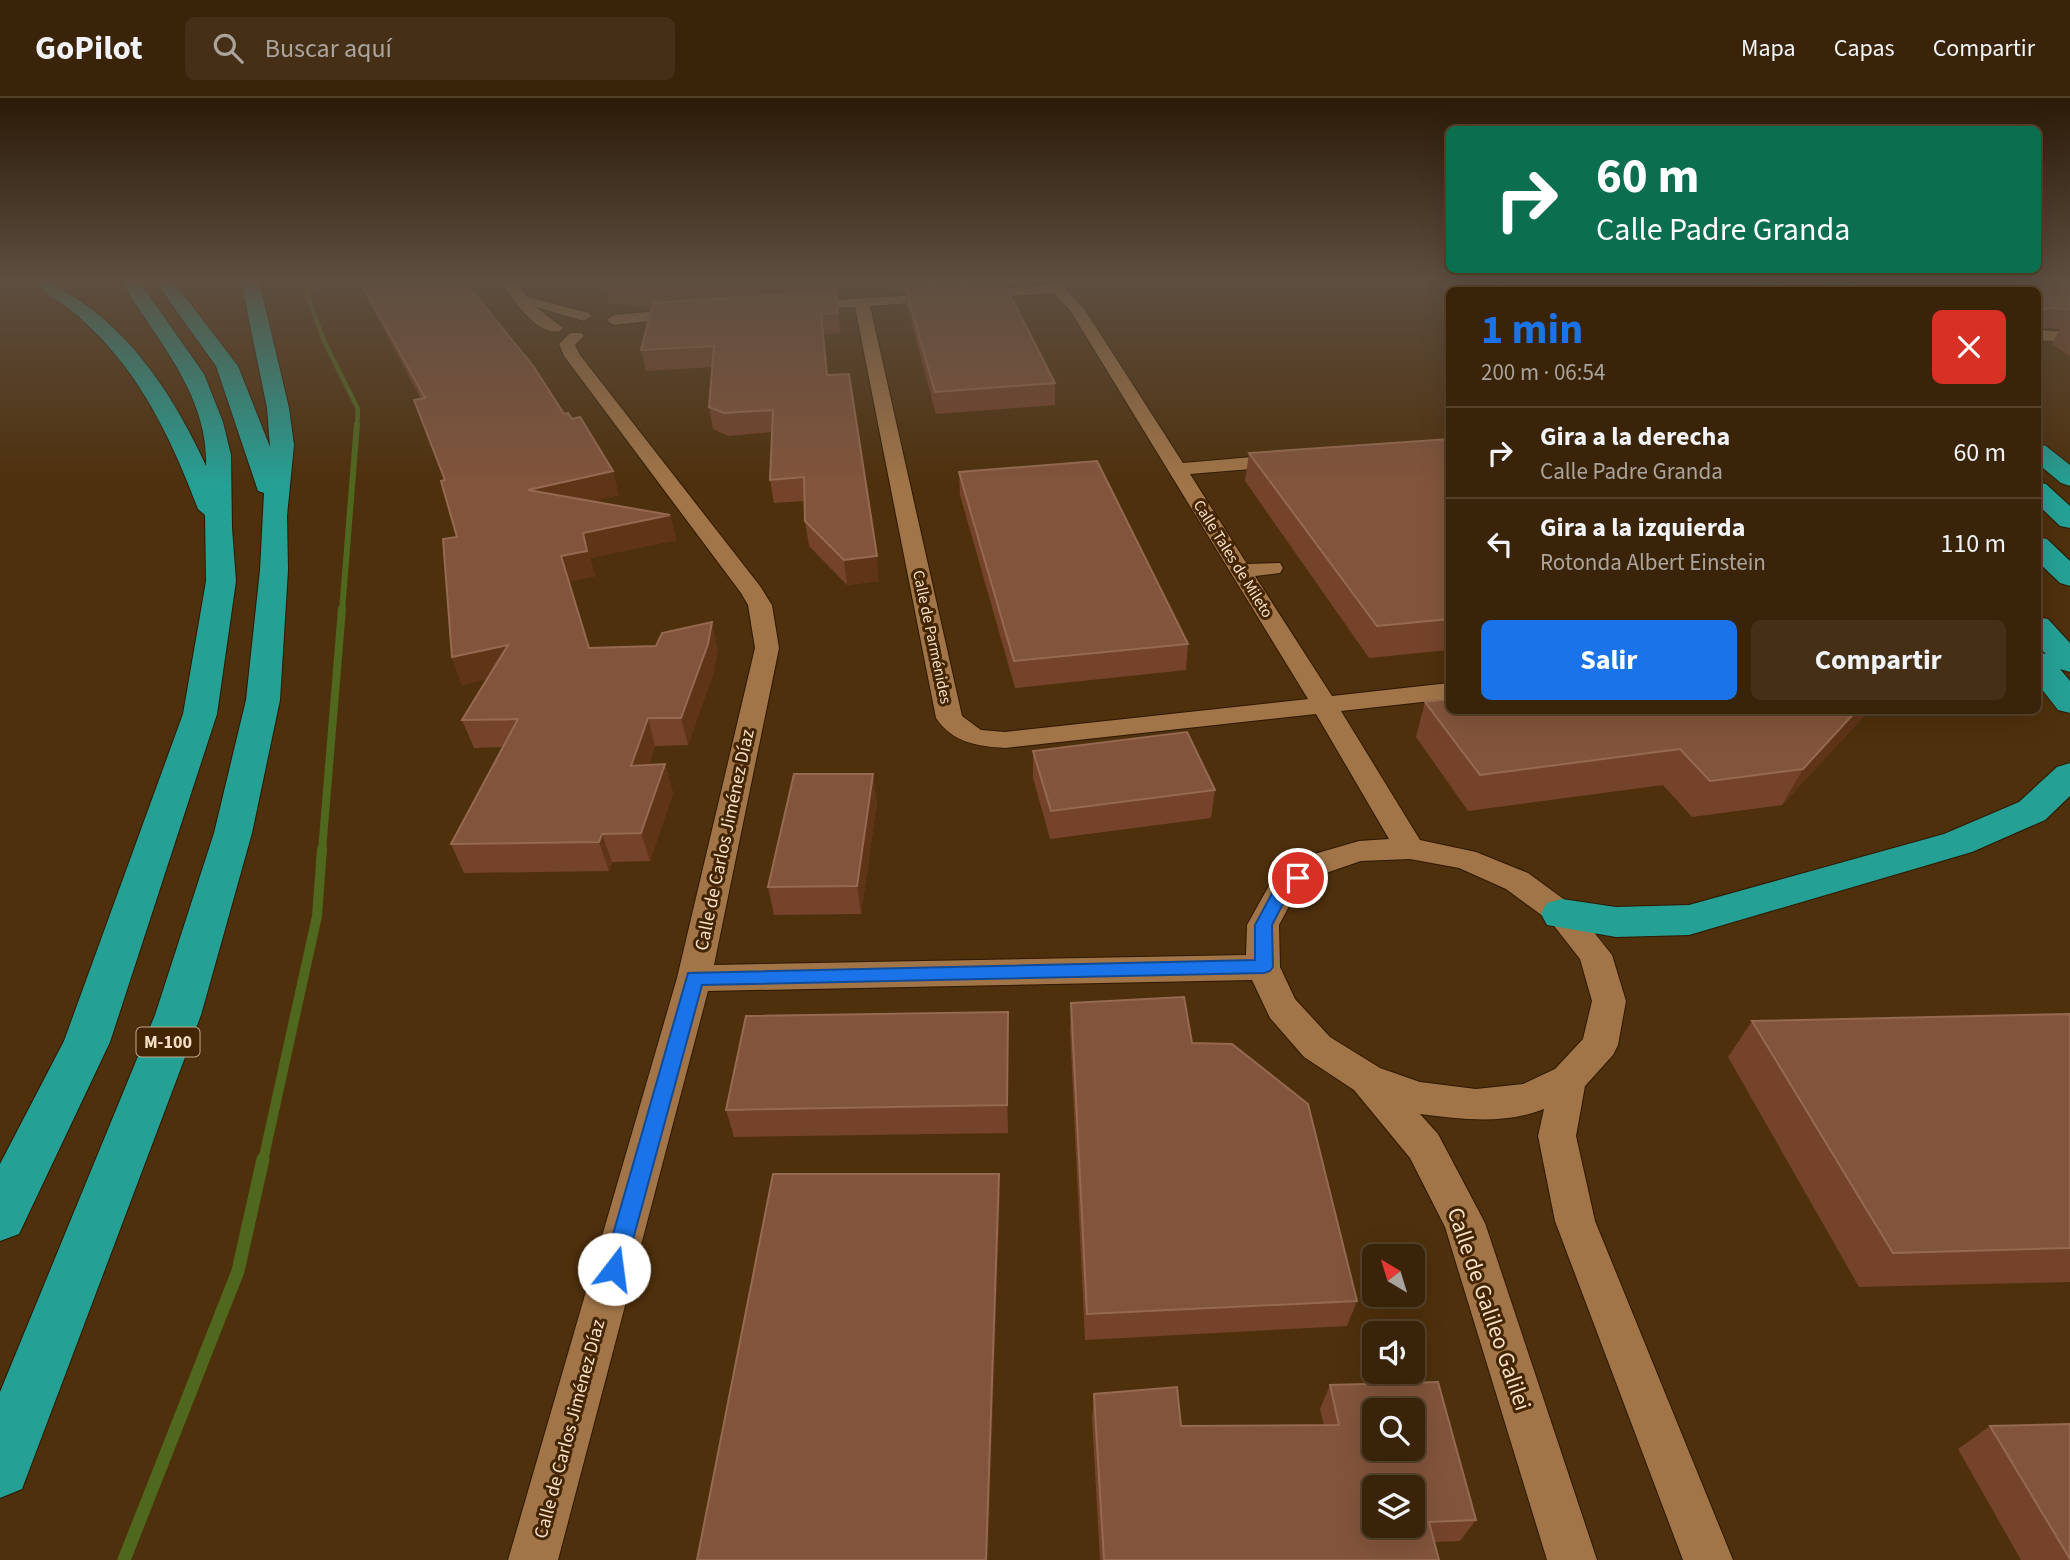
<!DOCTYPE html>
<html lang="es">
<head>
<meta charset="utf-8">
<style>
  body { margin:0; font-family:"Source Sans 3",sans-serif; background:#453017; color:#f1f3f6; height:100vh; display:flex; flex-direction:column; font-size:26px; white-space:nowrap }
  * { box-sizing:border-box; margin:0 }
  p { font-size:23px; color:#aba49c }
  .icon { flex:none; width:38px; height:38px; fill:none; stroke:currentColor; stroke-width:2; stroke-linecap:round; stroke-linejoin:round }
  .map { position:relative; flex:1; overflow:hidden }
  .sheet { position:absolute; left:1446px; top:189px; width:595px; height:427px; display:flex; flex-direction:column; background:#3a2409; border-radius:10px; box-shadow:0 7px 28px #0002,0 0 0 2px #54412a }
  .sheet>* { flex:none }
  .banner { position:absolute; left:1446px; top:28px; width:595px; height:147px; border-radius:10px; box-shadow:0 7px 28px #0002,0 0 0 2px #54412a; background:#0b6e4f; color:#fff; overflow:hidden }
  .needle { width:46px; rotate:322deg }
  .buttons { position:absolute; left:1362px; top:1146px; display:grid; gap:14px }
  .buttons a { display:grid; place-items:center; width:63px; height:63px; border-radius:10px; background:#3a2409; box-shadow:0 7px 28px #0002,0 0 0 2px #54412a; font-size:35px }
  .pin { position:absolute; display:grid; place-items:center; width:60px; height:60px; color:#fff; margin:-30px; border:4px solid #fff; border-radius:50%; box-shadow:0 2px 7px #0007 }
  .me { position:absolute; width:77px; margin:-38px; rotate:15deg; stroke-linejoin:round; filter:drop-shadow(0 0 5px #0008) }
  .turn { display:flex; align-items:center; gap:24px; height:147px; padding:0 35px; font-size:32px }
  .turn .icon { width:91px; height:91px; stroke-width:2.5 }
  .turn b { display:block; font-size:49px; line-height:60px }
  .round { display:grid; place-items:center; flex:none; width:74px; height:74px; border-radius:10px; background:#453017 }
  .summary { display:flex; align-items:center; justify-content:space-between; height:119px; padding:0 35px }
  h1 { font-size:42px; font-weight:700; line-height:52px; color:#1a73e8 }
  .primary-button { display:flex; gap:14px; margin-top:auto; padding:14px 35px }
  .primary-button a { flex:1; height:80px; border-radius:10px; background:#1a73e8; color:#fff; font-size:28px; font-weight:700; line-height:80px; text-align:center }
  .primary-button a+a { background:#453017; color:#f1f3f6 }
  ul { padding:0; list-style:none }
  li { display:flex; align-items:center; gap:21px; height:91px; padding:0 35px; border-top:2px solid #54412a }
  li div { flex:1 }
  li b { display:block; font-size:26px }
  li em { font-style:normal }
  header { display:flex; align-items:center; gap:42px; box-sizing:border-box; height:98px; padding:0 35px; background:#3a2409; border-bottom:2px solid #54412a }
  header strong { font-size:33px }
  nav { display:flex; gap:38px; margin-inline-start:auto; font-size:24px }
  .search { width:490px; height:63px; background:#453017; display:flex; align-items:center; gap:18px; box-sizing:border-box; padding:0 24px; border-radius:10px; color:#aba49c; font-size:26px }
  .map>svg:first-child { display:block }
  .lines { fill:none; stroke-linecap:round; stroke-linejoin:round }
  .stream-far4 { stroke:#4f681e; stroke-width:4.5 }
  .stream-far3 { stroke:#4f681e; stroke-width:6 }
  .stream-far2 { stroke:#4f681e; stroke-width:8 }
  .stream-far1 { stroke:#4f681e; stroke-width:10 }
  .stream { stroke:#4f681e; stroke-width:13 }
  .minor-casing { stroke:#2e1902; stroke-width:2 }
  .highway-casing { stroke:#2e1902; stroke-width:2 }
  .minor { fill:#a17548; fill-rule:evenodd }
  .highway { fill:#25a095; fill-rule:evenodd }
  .wall { fill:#74432a }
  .shaded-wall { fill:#5f3417 }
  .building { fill:#82543b; stroke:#956a51; stroke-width:2; fill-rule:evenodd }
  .route { fill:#1a73e8; stroke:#114b97; stroke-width:2 }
  .labels { text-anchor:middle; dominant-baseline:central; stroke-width:6; stroke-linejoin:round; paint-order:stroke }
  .far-street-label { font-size:16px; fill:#f8e0c8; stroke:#432501 }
  .shield { fill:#432501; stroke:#c2a88c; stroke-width:2 }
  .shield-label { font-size:18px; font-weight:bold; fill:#f8e0c8 }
  .street-label { font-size:19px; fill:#f8e0c8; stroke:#432501 }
  .near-street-label { font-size:23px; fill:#f8e0c8; stroke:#432501 }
</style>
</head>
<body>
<header>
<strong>GoPilot</strong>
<div class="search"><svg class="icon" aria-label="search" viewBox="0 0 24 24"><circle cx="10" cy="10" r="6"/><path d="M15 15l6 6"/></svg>Buscar aquí</div>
<nav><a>Mapa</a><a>Capas</a><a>Compartir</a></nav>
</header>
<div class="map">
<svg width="2070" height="1462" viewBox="0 0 2070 1462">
  <rect width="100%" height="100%" fill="#4e300c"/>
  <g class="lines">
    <path class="stream-far4" d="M325,183l-18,13 17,47 34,68 -1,16"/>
    <path class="stream-far3" d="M342,513l15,-187"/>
    <path class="stream-far2" d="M322,753l20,-242"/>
    <path class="stream-far1" d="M263,1063l54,-245 5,-67"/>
    <path class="stream" d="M124,1462l114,-289 25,-112"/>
    <g class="minor-casing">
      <path id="minor" d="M500,183h14l14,16 61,16 3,3 -8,5 -48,-14 27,21 -3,3c-23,6 -48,-33 -60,-50z
        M1058,183h16l-9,8 18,18 100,156 105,-9 10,6 -10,6 -98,8 57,90 33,-1 3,5 -3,5 -25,3 77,120 117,-13v16l-108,12 79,129 56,12 52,21 45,33 39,49 14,46 -8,44 -5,10 -28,31 -9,50 19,85 138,339h-50l-128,-339 -17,-85 6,-27c-40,16 -83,10 -124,5l18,20 47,89 112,337h-50l-102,-333 -35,-69 -56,-68 -50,-33 -34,-39 -18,-38 -544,11 -150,569h-50l169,-582 78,-330 -7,-43 -7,-12 -177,-237 -5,-12 11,-11h12l2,3 -9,9 5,10 180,231 12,19 7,43 -65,317 532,-10 1,-30 24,-43 33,-25 55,-16 30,-2 -73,-125 -311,34c-28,-2 -52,-5 -69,-30l-81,-411 -56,3 -7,-4 7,-4 190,-11 63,-7zM1053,195l17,17 238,389 -303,33 -24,-2 -19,-14 -92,-410zM1410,761l49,9 47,21 45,33 29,37 12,42 -9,38 -28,30 -32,15 -47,5 -56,-7 -40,-14 -50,-31 -35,-38 -15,-32 -1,-42 15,-28 32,-24 35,-12z
        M1433,183h16l11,9h-11l-1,3z
        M1483,183h16l12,9h-16z
        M690,210l5,2 3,3 -3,3 -81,9 -8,-5 8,-5z
        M2037,232l33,2v10l-33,-2z"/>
    </g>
    <g class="highway-casing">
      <path id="highway" d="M36,183c19,-1 18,3 33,13 64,38 107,106 137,172 3,-71 -51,-128 -85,-185h18l65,93 19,48 8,33 1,73 4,53 -19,133 -107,328 -91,192 -19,7v-77l64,-123 119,-327 23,-133 -1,-66 -7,-6c-24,-63 -51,-122 -98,-172 -8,-7 -15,-15 -23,-22 -15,-13 -30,-17 -41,-34z
        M155,183h18l65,85 32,81 -3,-39 -26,-127h18l30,127 5,37 -7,71 1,54 -8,130 -28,133 -51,182 -179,474 -22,9v-106l155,-377 59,-182 32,-133 14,-130 4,-77 -6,-2 -42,-125z
        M1755,183h20l8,9h-19z
        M1827,183h20l9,9h-20z
        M2037,346l9,2 24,19v21l-9,-3 -24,-20z
        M2037,384l9,2 24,22v22l-10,-2 -23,-22z
        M2037,439l10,2 23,22v25l-10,-3 -23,-22z
        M2037,519l11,2 22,24v29l-10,-3 10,12v32l-12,-3 -21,-27v-31l9,2 -9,-9z
        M2070,665v33l-25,24 -73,32 -283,83 -73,2 -69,-12 -6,-11 6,-11 15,-4 54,8 73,-2 255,-71 75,-32 38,-35z"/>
    </g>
    <use href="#minor" class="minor"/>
    <use href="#highway" class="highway"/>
  </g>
  <path class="wall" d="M359,183h105l100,133 55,81 -27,6 78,14 6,25 -86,18 5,18 -27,6 21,66 129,1 -4,22 -26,74 -33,1 -6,19 16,-1 8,29 -23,68 -38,1 -3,9 -145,2 -13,-29 52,-97 -29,1 -12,-28 25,-41 -25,6 -10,-28 5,-120 -13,-57 -23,-81 -58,-108z
    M576,183h262l2,52 -17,1 5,41 51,206 -32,4 -38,-39 -4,-25v-20l-31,2 -4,-23 2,-48 -44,4 -15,-7 -4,-22 4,-40 -67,4 -5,-21 11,-43 -42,-3 -4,-14 -25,3z
    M900,183h103l52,102v22l-119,9 -29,-108 -1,-13h-3z
    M1941,183h129v75l-18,-12 8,-15 -23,-2v-37h-60l-12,-8z
    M1449,341v211l-80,8 -124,-177 4,-28z
    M959,374l229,172 -2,26 -171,18 -55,-193z
    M1425,604l440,13 -83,90 -90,12 -29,-32 -195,26 -52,-74z
    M1033,653l182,39 -4,28 -161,21 -17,-61z
    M877,703l-16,113 -87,1 -6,-28z
    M1071,905l121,40 165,258 -10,25 -262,14 -15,-309z
    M1008,914v121l-274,4 -8,-27z
    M2070,916v268l-211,5 -131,-230 24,-36z
    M1330,1287l146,135 -16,21 -26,1 5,18h-339l-8,-142 2,-24 87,32 143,-1 -4,-16z
    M1990,1328l80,134h-49l-63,-111z"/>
  <path class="shaded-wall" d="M578,183h26l2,9 -25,3z
    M837,193l2,20 1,22 -2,-20z
    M2048,210l-11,19v-6l5,-10z
    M613,373l6,24 -83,20 -8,-25z
    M670,417l6,25 -86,18 5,18 -27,6 -7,-26 22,-23z
    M877,458l2,25 -32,4 -3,-25z
    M712,524l6,27 -4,22 -26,74 -7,-27z
    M508,547l10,27 -56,13 -10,-28z
    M1857,612h10l-2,5 -83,90 21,-36z
    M648,620l7,28 -16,48 -8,-28z
    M665,666l8,29 -23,68 -9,-28z
    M873,676l4,27 -16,113 -4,-28z
    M602,736l10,28 -3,9 -10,-29z
    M1008,914v121l-1,-28z
    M999,1076l1,27 -12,359h-2z"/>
  <path class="building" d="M360,183h104l70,86 30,47 4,-1 4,6 8,-2 33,54 -85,19 142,25 -87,18 4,18 -26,5 28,92 67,-2 6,-13 50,-11 -4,22 -27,74h-33l-17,48 34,-2 -24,69 -39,1 -3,8 -148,2 67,-125 -56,1 46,-75 -56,12 -9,-118 14,-2 -16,-56 4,-1 -31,-80 11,-2z
    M618,183h73l-36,2z
    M995,183h8l52,102 -120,9 -30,-105z
    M1999,183h71v28l-22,-1 -6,3 -5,-3v-18h-24z
    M837,193l1,22 -17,1 6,61 22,-1 28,182 -33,4 -39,-39 -1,-44 -34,3 3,-70 -49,3 -15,-6 5,-61 -73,4 12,-47z
    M1449,341v180l-72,7 -128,-173z
    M1097,363l91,183 -174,17 -55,-189z
    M1449,601v11h408l-54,59 -93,12 -30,-32 -200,26 -55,-73z
    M1187,634l28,58 -164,21 -18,-60z
    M794,676h79l-16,112 -89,1z
    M1184,899l8,46 40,1 76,60 49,197 -270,13 -16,-311z
    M1008,914l-1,93 -281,5 20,-94z
    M2070,916v234l-177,5 -141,-232z
    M773,1076h226l-13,386h-289z
    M1438,1284l38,138 -47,2 10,38h-335l-10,-166 83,-7 4,39 158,-1 -9,-40zM1374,1312h38v39h-38zM1374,1390h38v38h-38z
    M2070,1326v135l-80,-133z"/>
  <linearGradient id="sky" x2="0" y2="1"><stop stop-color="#2b1a07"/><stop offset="0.47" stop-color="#5d4e40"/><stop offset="1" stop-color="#5d4e40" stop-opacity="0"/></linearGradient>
  <rect width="2070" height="387" fill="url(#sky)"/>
  <path class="route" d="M1298,774l9,6 -19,16 -16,31 1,42 -3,4 -6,2 -562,12 -77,284 -3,8 -8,3 -8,-3 -3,-8 85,-296 567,-13v-35l21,-39z"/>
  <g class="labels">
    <g class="far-street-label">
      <text transform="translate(1233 461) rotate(58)">Calle Tales de Mileto</text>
      <text transform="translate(932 539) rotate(78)">Calle de Parménides</text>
    </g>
    <rect class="shield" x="136.5" y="929.5" width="63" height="29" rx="5"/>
    <g class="shield-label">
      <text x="168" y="944">M-100</text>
    </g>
    <g class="street-label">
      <text transform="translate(725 742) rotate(-78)">Calle de Carlos Jiménez Díaz</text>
      <text transform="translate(570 1331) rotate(-75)">Calle de Carlos Jiménez Díaz</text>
    </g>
    <g class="near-street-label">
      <text transform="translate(1489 1211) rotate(71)">Calle de Galileo Galilei</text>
    </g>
  </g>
</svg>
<div class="buttons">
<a><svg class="needle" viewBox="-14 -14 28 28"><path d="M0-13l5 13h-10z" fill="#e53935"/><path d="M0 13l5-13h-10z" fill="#aba49c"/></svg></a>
<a><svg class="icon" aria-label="sound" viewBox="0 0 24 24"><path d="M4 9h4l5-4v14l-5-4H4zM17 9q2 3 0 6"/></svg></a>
<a><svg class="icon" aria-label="search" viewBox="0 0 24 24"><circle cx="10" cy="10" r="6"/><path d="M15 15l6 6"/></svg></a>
<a><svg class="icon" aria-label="layers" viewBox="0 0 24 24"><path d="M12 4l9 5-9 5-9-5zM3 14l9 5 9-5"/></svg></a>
</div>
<div class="pin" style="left:1298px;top:780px;background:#d93025"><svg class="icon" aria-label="arrive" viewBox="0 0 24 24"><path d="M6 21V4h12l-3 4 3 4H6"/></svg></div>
<svg class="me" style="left:614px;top:1171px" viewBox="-20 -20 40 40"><circle r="19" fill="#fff"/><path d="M0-13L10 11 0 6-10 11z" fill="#1a73e8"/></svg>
<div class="banner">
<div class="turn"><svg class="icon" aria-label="right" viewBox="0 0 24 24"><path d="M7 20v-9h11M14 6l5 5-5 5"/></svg><div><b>60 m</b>Calle Padre Granda</div></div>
</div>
<section class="sheet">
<div class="summary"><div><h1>1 min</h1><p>200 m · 06:54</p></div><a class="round" style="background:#d93025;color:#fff"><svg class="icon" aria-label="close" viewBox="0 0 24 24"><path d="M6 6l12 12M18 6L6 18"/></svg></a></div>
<ul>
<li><svg class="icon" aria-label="right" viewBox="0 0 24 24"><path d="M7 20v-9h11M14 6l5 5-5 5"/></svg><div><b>Gira a la derecha</b><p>Calle Padre Granda</p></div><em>60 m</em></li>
<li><svg class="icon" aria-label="left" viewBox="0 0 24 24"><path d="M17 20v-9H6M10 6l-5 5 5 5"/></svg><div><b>Gira a la izquierda</b><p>Rotonda Albert Einstein</p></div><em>110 m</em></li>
</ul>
<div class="primary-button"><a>Salir</a><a>Compartir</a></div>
</section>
</div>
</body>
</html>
